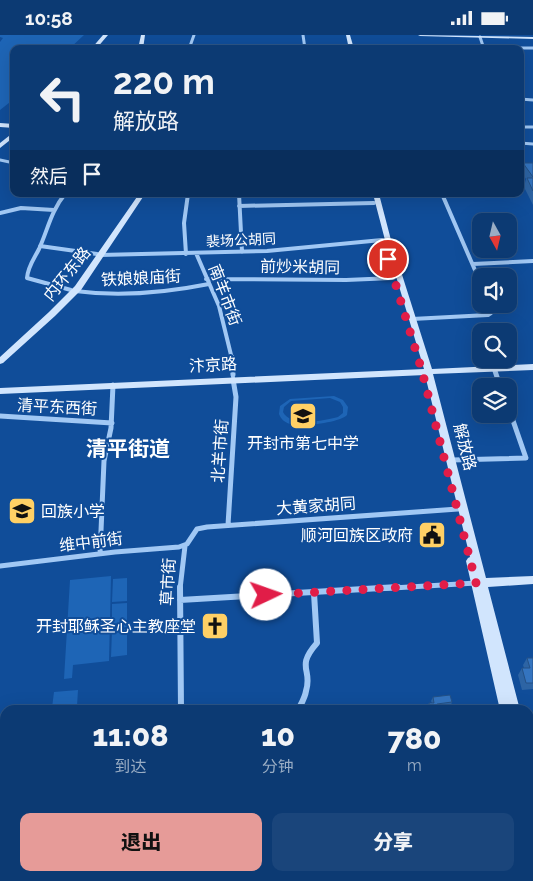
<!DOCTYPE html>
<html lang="zh">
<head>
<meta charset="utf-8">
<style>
  body { margin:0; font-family:Raleway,"Noto Sans SC",sans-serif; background:#1a457b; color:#f1f3f6; height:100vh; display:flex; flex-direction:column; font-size:19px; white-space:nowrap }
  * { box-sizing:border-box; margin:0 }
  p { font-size:16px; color:#9aadc4 }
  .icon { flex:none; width:28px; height:28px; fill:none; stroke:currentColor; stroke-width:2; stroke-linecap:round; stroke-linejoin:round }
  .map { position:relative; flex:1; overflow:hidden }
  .details { position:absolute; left:0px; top:670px; width:534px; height:176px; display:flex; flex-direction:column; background:#0c3a73; border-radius:15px 15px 0 0; box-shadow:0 5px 20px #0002,0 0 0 1px #2c5485 }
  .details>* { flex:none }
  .top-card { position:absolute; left:10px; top:10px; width:514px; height:152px; border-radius:10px; box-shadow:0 5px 20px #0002,0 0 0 1px #2c5485; background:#0c3a73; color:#f1f3f6; overflow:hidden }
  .needle { width:32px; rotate:172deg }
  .tools { position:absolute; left:472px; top:178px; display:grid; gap:10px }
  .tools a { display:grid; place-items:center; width:45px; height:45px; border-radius:10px; background:#0c3a73; box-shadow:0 5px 20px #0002,0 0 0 1px #2c5485; font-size:25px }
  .pin { position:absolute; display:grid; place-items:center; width:42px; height:42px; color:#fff; margin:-21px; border:2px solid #fff; border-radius:50%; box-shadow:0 1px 5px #0007 }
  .me { position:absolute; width:55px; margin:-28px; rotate:87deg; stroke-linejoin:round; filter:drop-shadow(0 0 4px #0008) }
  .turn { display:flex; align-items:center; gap:18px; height:105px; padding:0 20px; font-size:22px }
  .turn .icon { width:65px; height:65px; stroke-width:2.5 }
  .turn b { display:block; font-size:35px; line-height:42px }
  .then { display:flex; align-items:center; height:48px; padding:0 20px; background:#0003; gap:10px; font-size:19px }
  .eta { display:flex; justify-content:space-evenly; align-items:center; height:85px; text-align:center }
  .eta b { font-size:30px; font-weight:800; line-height:35px }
  .primary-button { display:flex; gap:10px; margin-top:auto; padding:10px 20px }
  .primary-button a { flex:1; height:58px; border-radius:10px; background:#e69b98; color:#111; font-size:20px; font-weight:800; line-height:58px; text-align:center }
  .primary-button a+a { background:#1a457b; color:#f1f3f6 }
  .status { display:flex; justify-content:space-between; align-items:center; height:35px; padding:0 25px; background:#0c3a73; direction:ltr }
  .status svg { height:14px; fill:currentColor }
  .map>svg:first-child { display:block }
  .green { fill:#1e65b6; fill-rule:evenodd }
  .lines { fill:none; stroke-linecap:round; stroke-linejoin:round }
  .street-far3 { stroke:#a1c8f4; stroke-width:3 }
  .street-far2 { stroke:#a1c8f4; stroke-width:4 }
  .street-far1 { stroke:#a1c8f4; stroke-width:5 }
  .street { stroke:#a1c8f4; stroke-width:6 }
  .secondary { fill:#d1e5fd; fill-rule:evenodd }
  .wall { fill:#2d64a4 }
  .building { fill:#3474bf; stroke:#245186 }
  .route { stroke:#e11d48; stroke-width:9; stroke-dasharray:0 16.2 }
  .labels { text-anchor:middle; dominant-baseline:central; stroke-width:4; stroke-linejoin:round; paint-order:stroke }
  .far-street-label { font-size:14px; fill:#fff; stroke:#104d99 }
  .street-label { font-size:16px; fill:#fff; stroke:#104d99 }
  .poi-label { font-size:16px; fill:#fff; stroke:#104d99; text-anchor:end }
  .district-label { font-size:21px; font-weight:bold; fill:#fff; stroke:#104d99 }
</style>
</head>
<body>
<div class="status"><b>10:58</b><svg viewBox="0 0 49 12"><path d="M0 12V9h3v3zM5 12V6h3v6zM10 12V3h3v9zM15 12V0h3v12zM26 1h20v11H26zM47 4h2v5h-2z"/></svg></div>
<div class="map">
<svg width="533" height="846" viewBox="0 0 533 846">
  <rect width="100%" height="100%" fill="#104d99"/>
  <path class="green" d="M0,0h84l-15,14h-55v50l-14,11v-68l3,-4 -3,-1z
    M334,361l9,4 5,7 -1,8c-8,8 -46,12 -57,9 -6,-2 -9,-5 -11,-10l1,-8 10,-7zM330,363l10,4 3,5v6l-5,4c-14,4 -48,10 -55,-5l1,-5 7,-6z
    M111,541l-2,85 -36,4 -1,13 -8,1 6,-99z
    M127,543v23l-15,1 1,-23z
    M127,568v24l-15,2v-25z
    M127,594v26l-16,2 1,-26z
    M78,655l-1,16 -25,2 2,-16z"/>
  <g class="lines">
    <path class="street-far3" d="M303,0l2,14
      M480,2l4,12
      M484,13h49
      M189,14l5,-14
      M520,64l13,1
      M520,92h13
      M520,108l13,1
      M0,125l14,3"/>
    <path class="street-far2" d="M65,159c-14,17 -17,35 -26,55 -5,10 -11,17 -12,29l44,12
      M239,159l3,58
      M442,159l39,90
      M239,171l135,-3
      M0,178l21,-5 33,2
      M40,211l57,8
      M196,218l23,53 13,53
      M186,219l-2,-31 4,-29
      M100,220l167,-4 115,-11
      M473,229l60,-3
      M206,244l140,1 47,-2
      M75,256c45,6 89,2 134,-7
      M412,284l76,-4 3,-2 -2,-9"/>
    <path class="street-far1" d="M232,322l1,18
      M494,333l6,18
      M0,381l112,7
      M452,425l74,-2 -17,-49
      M228,490l8,-128 -3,-18
      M100,519l4,-93 7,-33 2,-43
      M0,531l115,-14 64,-5 8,-3 10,-15 10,-2 251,-18
      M180,554l5,-43
      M376,554l100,-6"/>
    <path class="street" d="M180,552l1,123
      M180,565l218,-13
      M298,675c3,-6 7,-12 8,-19 7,-22 -11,-23 11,-48l-3,-50
      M0,721h5
      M0,830l5,-1
      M183,841v5"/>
    <path class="secondary" d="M103,0h5l-12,14h-5z
      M141,0h4l-2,14h-5z
      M346,0h4l4,14h-5z
      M418,0l115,2v2l-113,-3z
      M0,88l14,1v4l-14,-1z
      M14,97v5l-14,11v-5z
      M520,130l13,1v4l-13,-1z
      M139,159h6l-64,96 -26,26 -52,47 -3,1v-7l49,-45 26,-26z
      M373,159h6l12,46 41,129 101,-5v6l-100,4 53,204 47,-2v8l-45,3 32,123h-20l-34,-149 2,-3 2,-1 -45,-182 -425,19v-6l424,-19 -39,-129z
      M529,726l4,2v26l-4,-2z
      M529,760l4,2v29l-4,-2z"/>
  </g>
  <path class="wall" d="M523,128h10v42l-9,-18 2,-8 -5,-8z
    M527,623h6v31l-11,1 -4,-15 4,-7h2l-1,-3z
    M433,662l19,5 -1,3 -13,1 1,4h-11l-1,-4 2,-3h3l-1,-2z"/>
  <path class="building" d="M523,128h10v14z
    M527,143h6v13z
    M527,623h6v25h-7l-4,-15h8z
    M450,660l2,7 -15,2 2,6h-8l-2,-7h5l-1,-6z"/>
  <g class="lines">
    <path class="route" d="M266,560l210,-12 -54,-212 -34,-112"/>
  </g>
  <defs>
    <g id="school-square" transform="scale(1.4375)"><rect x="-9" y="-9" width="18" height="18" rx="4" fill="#ffd065" stroke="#104d99"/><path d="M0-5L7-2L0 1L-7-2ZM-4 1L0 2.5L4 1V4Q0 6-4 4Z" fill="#111"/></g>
    <g id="civic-square" transform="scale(1.4375)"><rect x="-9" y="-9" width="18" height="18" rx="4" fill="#ffd065" stroke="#104d99"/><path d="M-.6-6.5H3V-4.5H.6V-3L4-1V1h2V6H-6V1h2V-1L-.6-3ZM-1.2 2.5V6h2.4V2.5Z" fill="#111"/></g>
    <g id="church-square" transform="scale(1.4375)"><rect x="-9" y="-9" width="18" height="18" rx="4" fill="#ffd065" stroke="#104d99"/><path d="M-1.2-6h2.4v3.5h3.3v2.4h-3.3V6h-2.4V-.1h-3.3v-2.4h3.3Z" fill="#111"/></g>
  </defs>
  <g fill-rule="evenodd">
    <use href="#school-square" x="303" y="381"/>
    <use href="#school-square" x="22" y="476"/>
    <use href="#civic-square" x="432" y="500"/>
    <use href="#church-square" x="215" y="591"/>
  </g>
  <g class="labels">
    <g class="far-street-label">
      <text transform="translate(241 205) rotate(-3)">裴场公胡同</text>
    </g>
    <g class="street-label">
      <text transform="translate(300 232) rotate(1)">前炒米胡同</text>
      <text transform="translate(67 239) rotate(-51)">内环东路</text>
      <text transform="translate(141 243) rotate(-3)">铁娘娘庙街</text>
      <text transform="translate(225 260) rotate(69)">南羊市街</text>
      <text transform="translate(213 330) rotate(-3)">汴京路</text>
      <text transform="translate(57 372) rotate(3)">清平东西街</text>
      <text transform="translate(465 412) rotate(76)">解放路</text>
      <text transform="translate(220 416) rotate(-86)">北羊市街</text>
      <text transform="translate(316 471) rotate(-4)">大黄家胡同</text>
      <text transform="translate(91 507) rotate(-7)">维中前街</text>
      <text transform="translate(168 547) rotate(-87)">草市街</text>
    </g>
    <g class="poi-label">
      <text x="303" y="408" text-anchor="middle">开封市第七中学</text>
      <text x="41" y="476" text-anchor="start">回族小学</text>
      <text x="413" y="500">顺河回族区政府</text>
      <text x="196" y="591">开封耶稣圣心主教座堂</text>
    </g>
    <g class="district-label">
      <text x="128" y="413">清平街道</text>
    </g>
  </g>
</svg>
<div class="tools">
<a><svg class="needle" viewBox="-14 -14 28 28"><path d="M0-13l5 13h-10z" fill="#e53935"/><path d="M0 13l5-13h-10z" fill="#9aadc4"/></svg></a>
<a><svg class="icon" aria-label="sound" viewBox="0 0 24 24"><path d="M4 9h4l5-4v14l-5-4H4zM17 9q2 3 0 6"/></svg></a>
<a><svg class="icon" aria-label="search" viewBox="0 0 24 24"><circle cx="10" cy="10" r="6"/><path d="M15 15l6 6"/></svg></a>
<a><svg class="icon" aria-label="layers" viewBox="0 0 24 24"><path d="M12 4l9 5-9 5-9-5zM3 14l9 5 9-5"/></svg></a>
</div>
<div class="pin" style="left:388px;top:224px;background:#d93025"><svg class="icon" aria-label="arrive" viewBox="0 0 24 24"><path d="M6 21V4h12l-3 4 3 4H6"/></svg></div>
<svg class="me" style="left:266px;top:560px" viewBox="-20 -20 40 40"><circle r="19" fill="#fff"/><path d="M0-13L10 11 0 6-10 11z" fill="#e11d48"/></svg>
<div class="top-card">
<div class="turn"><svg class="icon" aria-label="left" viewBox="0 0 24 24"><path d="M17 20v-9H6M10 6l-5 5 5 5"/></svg><div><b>220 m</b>解放路</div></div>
<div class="then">然后<svg class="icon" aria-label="arrive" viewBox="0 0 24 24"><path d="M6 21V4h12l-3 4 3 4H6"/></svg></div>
</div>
<section class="details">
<div class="eta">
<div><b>11:08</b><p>到达</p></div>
<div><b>10</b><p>分钟</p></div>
<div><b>780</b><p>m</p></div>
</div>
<div class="primary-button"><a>退出</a><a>分享</a></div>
</section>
</div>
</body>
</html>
